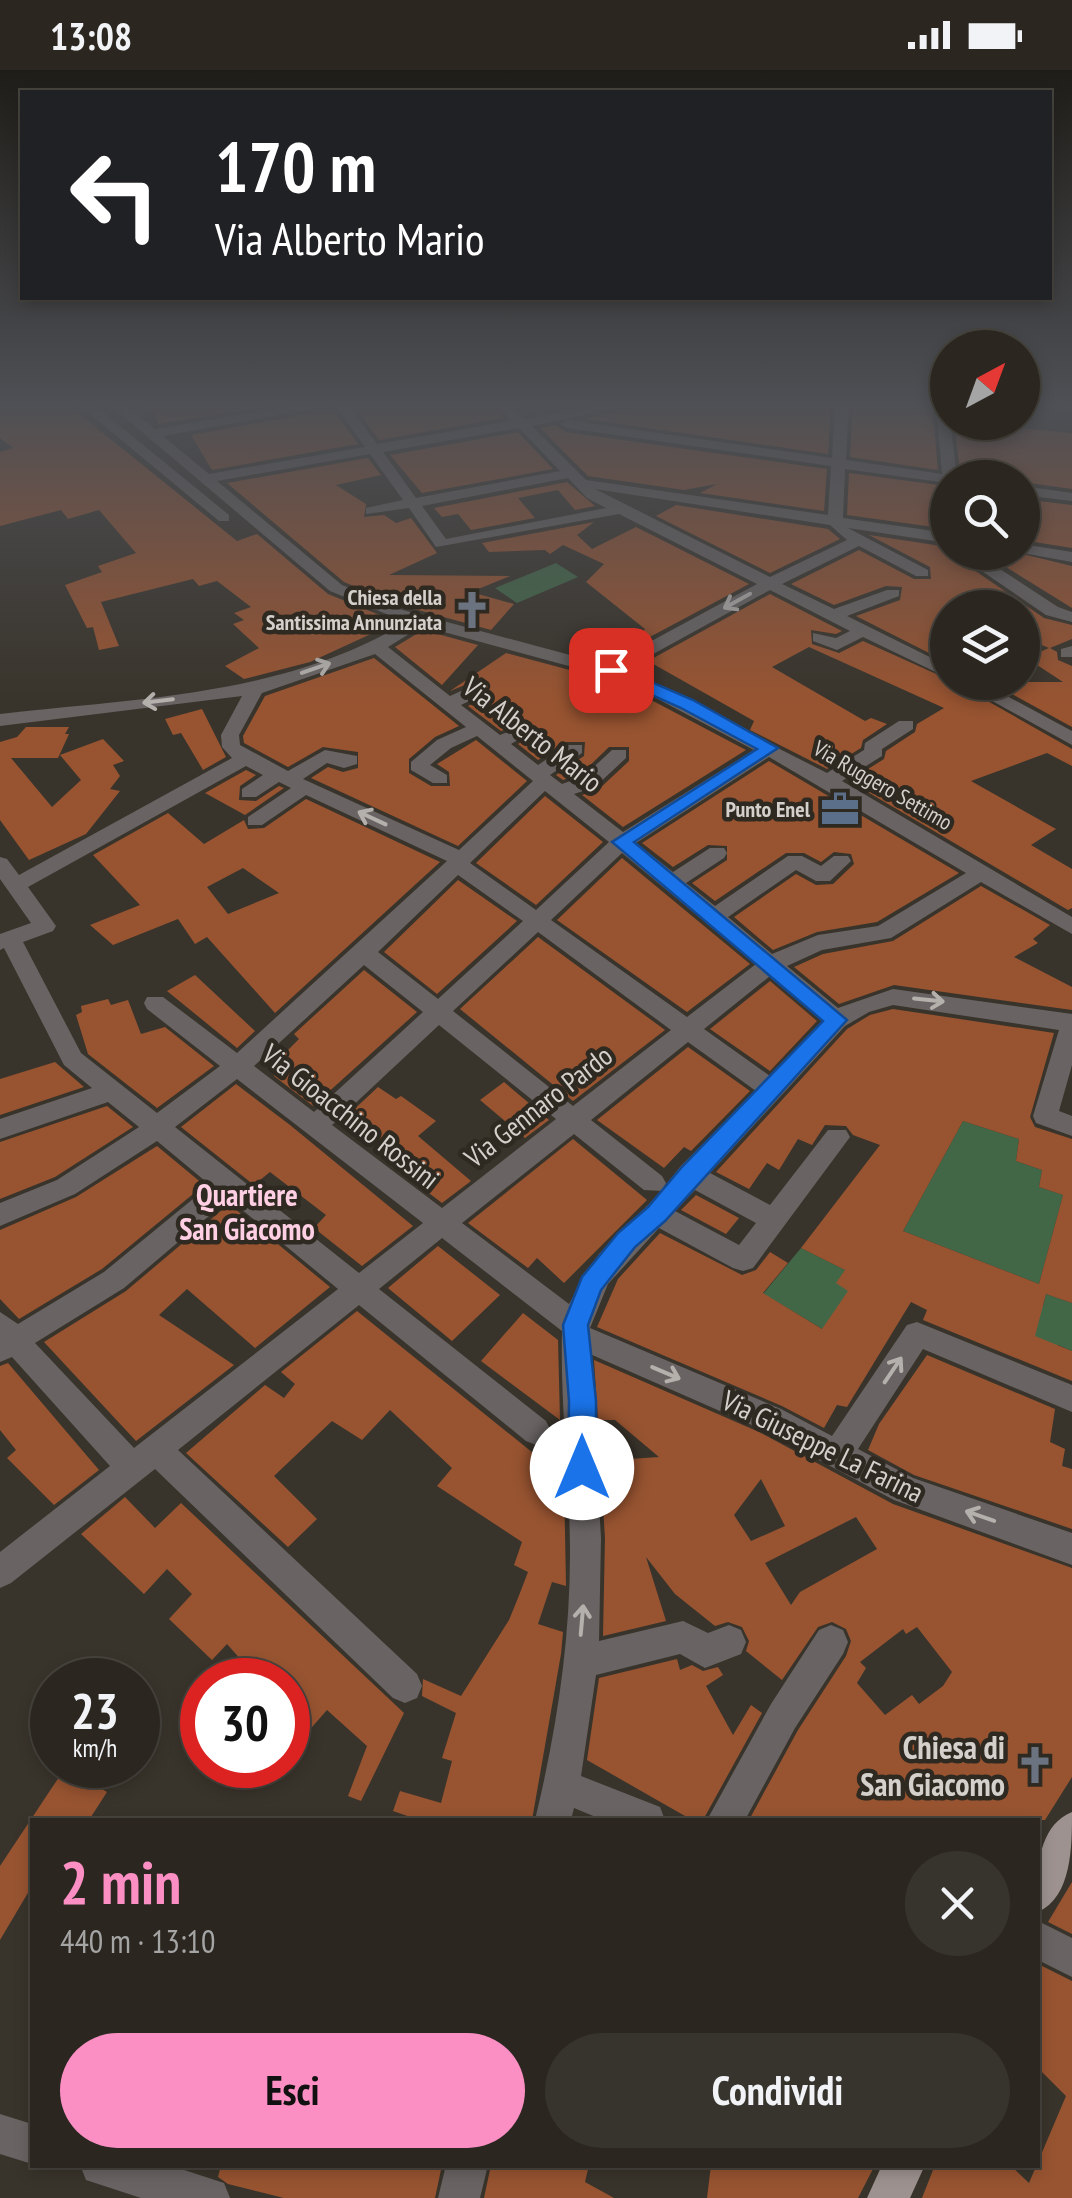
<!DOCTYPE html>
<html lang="it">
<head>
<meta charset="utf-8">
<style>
  body { margin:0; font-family:"PT Sans Narrow",sans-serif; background:#37332d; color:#f1f3f6; height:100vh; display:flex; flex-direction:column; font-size:38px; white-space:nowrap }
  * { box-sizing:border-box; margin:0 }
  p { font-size:32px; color:#a6a5a5 }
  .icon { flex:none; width:55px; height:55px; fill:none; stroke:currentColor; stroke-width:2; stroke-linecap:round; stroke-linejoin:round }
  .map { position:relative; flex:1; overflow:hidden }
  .details { position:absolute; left:30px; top:1748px; width:1010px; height:350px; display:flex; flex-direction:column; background:#2b2720; border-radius:0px; box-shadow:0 5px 15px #0003,0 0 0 2px #47443e }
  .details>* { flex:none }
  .guide { position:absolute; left:20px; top:20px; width:1032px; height:210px; border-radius:0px; box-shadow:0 5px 15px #0003,0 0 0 2px #47443e; background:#202124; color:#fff; overflow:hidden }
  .needle { width:65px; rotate:41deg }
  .fabs { position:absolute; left:930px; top:260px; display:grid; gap:20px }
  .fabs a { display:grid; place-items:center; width:110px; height:110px; border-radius:50%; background:#2b2720; box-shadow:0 5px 15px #0003,0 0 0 2px #47443e; font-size:50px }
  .speed { position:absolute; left:30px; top:1588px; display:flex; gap:20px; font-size:50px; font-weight:700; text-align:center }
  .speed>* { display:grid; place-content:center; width:130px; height:130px; border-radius:50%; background:#2b2720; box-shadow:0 5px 15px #0003,0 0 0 2px #47443e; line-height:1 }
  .speed small { font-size:25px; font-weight:400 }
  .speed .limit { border:15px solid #d22; background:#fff; color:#111 }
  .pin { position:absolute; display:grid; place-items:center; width:85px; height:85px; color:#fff; margin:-42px; border-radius:20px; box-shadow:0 5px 15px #0006 }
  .me { position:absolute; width:110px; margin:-55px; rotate:0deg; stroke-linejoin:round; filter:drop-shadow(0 0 8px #0008) }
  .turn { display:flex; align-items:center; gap:35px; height:210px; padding:0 30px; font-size:45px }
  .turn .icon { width:130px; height:130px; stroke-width:2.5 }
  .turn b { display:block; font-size:70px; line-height:85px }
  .round { display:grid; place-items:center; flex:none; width:105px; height:105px; border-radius:52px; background:#37332d }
  .overview { display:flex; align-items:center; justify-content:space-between; height:170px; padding:0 30px }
  h1 { font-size:60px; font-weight:700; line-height:75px; color:#fb8fc4 }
  .action { display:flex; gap:20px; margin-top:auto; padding:20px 30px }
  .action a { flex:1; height:115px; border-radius:60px; background:#fb8fc4; color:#111; font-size:40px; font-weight:700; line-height:115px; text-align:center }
  .action a+a { background:#37332d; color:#f1f3f6 }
  .status { display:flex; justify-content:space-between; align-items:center; height:70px; padding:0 50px; background:#2b2720; direction:ltr }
  .status svg { height:28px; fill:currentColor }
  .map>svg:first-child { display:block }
  .green { fill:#426747 }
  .building { fill:#985431; fill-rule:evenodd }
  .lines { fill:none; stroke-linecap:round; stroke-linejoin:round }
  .minor { fill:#696463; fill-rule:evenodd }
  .major { fill:#9d928f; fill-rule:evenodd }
  .oneway { stroke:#b4b0ac }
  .route { fill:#1a73e8; stroke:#114b97; stroke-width:2.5 }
  .labels { text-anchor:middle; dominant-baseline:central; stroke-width:9; stroke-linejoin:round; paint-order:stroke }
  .far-poi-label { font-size:22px; font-weight:bold; fill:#d4d0cb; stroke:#2f2a21; text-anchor:end }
  .far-street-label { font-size:22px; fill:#d4d0cb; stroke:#2f2a21 }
  .street-label { font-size:28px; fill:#d4d0cb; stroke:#2f2a21 }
  .neighbourhood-label { font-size:30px; font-weight:bold; fill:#ffcfe4; stroke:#2f2a21 }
  .near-poi-label { font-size:32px; font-weight:bold; fill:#d4d0cb; stroke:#2f2a21; text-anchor:end }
</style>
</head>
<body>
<div class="status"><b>13:08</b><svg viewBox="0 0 49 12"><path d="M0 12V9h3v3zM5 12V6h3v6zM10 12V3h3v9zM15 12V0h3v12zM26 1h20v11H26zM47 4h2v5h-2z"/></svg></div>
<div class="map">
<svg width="1072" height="2128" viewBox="0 0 1072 2128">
  <rect width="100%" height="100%" fill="#39342b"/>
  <path class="green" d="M556,493l22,14 -61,26 -22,-15z
    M963,1051l56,18 -3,22 26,9 -3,17 24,8 -24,89 -136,-53z
    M801,1178l44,22 5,22 -26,38 -50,-30 -21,6z
    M1046,1224l26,9v48l-14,-6 -6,18 -26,-11 11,-48 6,2z"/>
  <path class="building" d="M0,334h67l170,137 20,-7 71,60 69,28 -87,40 -66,17 -19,-13 34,-18 -26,-24 11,-4 -10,-7 17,-6 -34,-26 -18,5 -6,-7 -92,23 18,44 -20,4 -6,-23 -6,1 -22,-43 37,-13 -4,-6 38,-13 -37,-43 -31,9 -7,-9 -61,16v-74l13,-4 -13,-10z
    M149,334h132l-122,20z
    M369,334h123l12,14 -125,22 -25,-34z
    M642,334h189l-3,50 -243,-35z
    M853,334h79l6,66 -88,-13z
    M333,339l25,35 -146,26 -21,-35z
    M954,352l118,11v56l-50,-7v-4h-61z
    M556,355l10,7 261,37 -3,42 -124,-18 17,-9 -33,6 -96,-14 -48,-48z
    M518,362l35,37 -131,24 -32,-38z
    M368,388l13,17 -45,10 30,19 -2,13 20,-2 12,8 15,-5 26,35 -48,22 121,1 -39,16 43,12 -23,26 -91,-25 -56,-23 -117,-99z
    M849,403l97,13 2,43 -101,-14z
    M567,412l28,24 -20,4 -17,-20 -40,8 17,20 -64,12 -13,-16 -16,3 -8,-9z
    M1022,429l50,6v43l-50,-8z
    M676,435l152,24 12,10 -70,34 -114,-57z
    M594,452l-17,13 15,14 44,-22 113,57 -116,62 12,-17 -59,-47 18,-18 -41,-19 -13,9 -5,-4 -56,2 -7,-9z
    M869,465l79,12v5l96,66 28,7v14l-22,9 7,4 1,8 14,6v61l-82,-45h73l-41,-27 5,-11 15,7 7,-3 -27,-11v-29h-74v41l-13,7 -79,-40 44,-16 2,-13 -16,-1 -52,19 -43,-21 68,-34 55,29h17l-1,-12z
    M982,482h32l58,14v42z
    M770,524l72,37 -6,3 -25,-4 1,14 27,9 24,-12 91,41 118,67v17l-25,-13 -76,28 85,48 -25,16 41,24v39l-4,2 -219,-129 35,-22 2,-8 29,-19 2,-8 27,-16 -135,-61 -37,20 93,54 6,-3 16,6 -24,16 -2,8 -34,21 -77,-39 4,-9 -106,-60z
    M423,560l55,15 -36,40 -47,-38z
    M506,583l90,24 59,25 91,48 -123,77 -41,-32 16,-5 31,-29v-14h-20l-27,26 -19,7 -7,-5 28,-19 1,-14h-19l-28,18 -20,-16 17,-11 -14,-18 -20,1 -3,6 6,8 -3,1 -33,-25 18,-9 1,-14h-17l-20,8z
    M374,588l85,68 -24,11 -26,22v14l22,13h19l-1,-14 -12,-8 39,-24 51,41 -69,65 -147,-68 17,-11 15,5 15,-4v-16l-35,-5 -35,20 -44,-24 -1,-7 22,-40z
    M202,639l24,48 -23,13 -22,-37 -8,2 -8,-16z
    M26,657h43l-4,7h4l-11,24h-47l41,49 29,-27 -21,-25 43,-16 21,22 -11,4 7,11 -10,13 10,2 -34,43 -57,26 -29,-40v-78l17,-5z
    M769,691l190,112 -82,49 -60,10 -44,18 -39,-33 62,-43 20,11 17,-1 21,-20 -3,-10 -17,-2 -13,10 -17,-9h-18l-71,48 -23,-18 35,-23v-14l-19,-1 -35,22 -31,-24z
    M246,700l10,5 -16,11 -1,14 17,1 23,-15 5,2 -39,27 -40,-22z
    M545,726l58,46 -67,63 -60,-42z
    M306,729l134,63 -165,151 -68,-76 -12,7 -17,-25 -65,26 -23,-20 50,-20 -47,-50 75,-42 36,31 40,-24 4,9 16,-1zM243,798l36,25 -51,21 -21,-27z
    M622,788l128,106 -63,48 -130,-92z
    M458,810l59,41 -80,73 -53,-42z
    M981,816l69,39 -17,14 5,4 -24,14 58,30v23l-178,-25 -55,19 -45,-37 29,-13 70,-13z
    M538,867l127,93 -92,71 -113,-92z
    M364,900l53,42 -104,94 -39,-30 1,-13 24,-24 -5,-5z
    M195,905l60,56 -18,17 -70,-57z
    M770,911l47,40 -47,50 -60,-42z
    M108,929l3,6 17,-5 13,34 24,-7 49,39 -57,42 -69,-54 -12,-39 6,-3 -1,-6z
    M893,939l161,24 -24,84 5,10 37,12v164l-26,-9 -11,42 37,15v30l-149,-61 4,-10 -16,-8 -64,105 -10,-2 -13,23 -42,-22 -185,-79 21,-48 42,-46 82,42 14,-5 14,-18 18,11 -25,30 59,36 26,-38 -12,-8 9,-13 -44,-22 79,-103 -27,-10 -7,-9 -21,-1 -13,20 -14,-6 -19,31 -12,-7 -18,26 -33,-17 131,-143 23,-14zM963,1051l56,18 -3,22 26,9 -3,17 24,8 -24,89 -136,-53z
    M688,977l62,44 -59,60 -7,-4 -20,21 -67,-48z
    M55,992l29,25 -84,28v-36z
    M504,1012l45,38 -24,18 -45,-38z
    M236,1014l54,41 123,101 -51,40 -48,-38 12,-13 -56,-43 -16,13 -73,-58z
    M378,1017l18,12 5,-3 35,25 -18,15 53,45 -29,22 -67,-51 9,-7 -37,-29z
    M107,1036l26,21 -78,50 -55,22v-57z
    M573,1069l74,61 -83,83 -27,-25 -9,10 -60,-45z
    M157,1076l47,39 -102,84 -83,50 -19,-20v-69l76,-33z
    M696,1125l43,23 -13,16 -45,-24z
    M229,1134l101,83 -75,61 -68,-59 -28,26 75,50 -98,76 -92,-99 82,-51z
    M438,1176l62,49 -48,46 -64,-53z
    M357,1241l207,167 2,108 -14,-4 -14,42 25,8 -2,22 -29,166h-113l-26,-9 7,-20 41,12 11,-42 -10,-3 14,-45 -34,-17 1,-17 38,17 48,-76 9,-22 10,-26 -14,-7 8,-23 -85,-56 15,-18 -62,-58 -28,30 -30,-19 -58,55 43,43 -29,28 -102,-94 79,-68 19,13 11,-14 -14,-12z
    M523,1243l35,27 2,80 -79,-59z
    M927,1285l128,54 -5,33 15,7 -3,17 10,3v60l-158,-54 -46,-25 11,-26z
    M594,1290l165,72 134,72 179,64v209l-27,43h-296l49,-90 48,-74 5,-15 -5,-12 -14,-7 -14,5 -36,53 -36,-29 3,-10 -7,-14 -14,-5 -13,4 -40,-32 -29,-37 20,64 -63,15 2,-98 -5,-77 59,-4 -44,-37h-17zM761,1409l24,47 -34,15 -17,-26zM856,1447l21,32 -77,43 -9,13 -26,-42zM917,1557l35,45 -9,14 -24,18 -7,-9 -27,20 -28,-32 9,-15 -6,-6 43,-33 3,5z
    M8,1293l91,107 -45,35 -47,-47 9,-8 -16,-20v-64z
    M125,1427l30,31 26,-25 223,210 -43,88 -13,-5 19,-50 -40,-36 -29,33 -10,-10v-53h-29l-32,-36 -15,16 -43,-41 23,-25 -25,-25 -23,25 -63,-60z
    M677,1589l3,11 12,-5 11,6 15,-4 5,8 -17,11 27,49 18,-30 11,8 -59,107h-11l-105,-60 12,-82z
    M67,1695h21l9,5 -5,13 15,9 -18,28h-57v66l-32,54v-74z
    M1072,1812v52l-24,-12z
    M1038,1894l34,17v217h-150l13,-33h75l19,18 37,-87 -28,-28z
    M221,2095h221l-7,33h-151l-56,-14 -10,-7z
    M491,2095h98l-4,17 29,16h-130z
    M711,2095h164l-17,33h-151z"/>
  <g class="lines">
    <path class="minor" d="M78,334h15l136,111v6h-10z
      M109,334h15l31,25 149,-25h44l29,40 135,-23 -16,-17h15l14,15 82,-15h31l-106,22 54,54 242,35 3,-49 -264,-38 -7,-4 7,-4 265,38 3,-54h14l-3,56 96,14 -6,-70h12l9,74h-9v5l-103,-14 -2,49 105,15v10l-100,-15 80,42v6h-12l-57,-30 -77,38 52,25 53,-19h12v6l-52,20 101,50v12l-85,-41 -26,13 -24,-9v-8l23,5 14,-7 -80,-41 -146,80 203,103 37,-23 1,-7 34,-22h14v8l-31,20v7l-40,25 230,136v17l-91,-52 -90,56 -69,12 -35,16 51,42 55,-19 179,25v51l-13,46 13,5v20l-36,-13 -3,-7 26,-86 -166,-25 -24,7 -24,14 -135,147 60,32 58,-75h18l4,7 -97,131 -10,3 -10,-3 -74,-40 -51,56 -18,44 191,81 51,27 75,-111 10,-3 155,63v27l-149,-63 -65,100 55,29 159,55v32l-178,-65 -133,-71 -171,-75 11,184 -2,103 84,-20 25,12 21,-8 12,5 5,12 -5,12 -36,14 -25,-14 -84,21 -15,101 79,31 5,13h-62l-29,-12 -3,12h-36c21,-87 35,-176 35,-266 0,-74 -10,-149 -8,-223l-120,-93 -63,51 167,132 5,10 -5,10 -10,4 -10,-4 -167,-136 -181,145 239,224 5,12 -5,12 -12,5 -12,-5 -238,-229 -144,114 -11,5v-36l110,-86 -98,-109 -12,5v-50l18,12 86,-52 106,-87 -53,-44 -82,53 -75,32v-23l57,-23 82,-53 -31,-25 -108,37v-20l92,-31 -28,-23 -60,-117 -4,2v-16l31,-11 -31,-44v-22l7,2 12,16 213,-117 -10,-11 -1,-12 21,-39 -242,30v-12c137,-16 285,-18 406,-92l-76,-31zM335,335l30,42 -156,27 -46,-38zM519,358l41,43 -144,27 -33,-46zM370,384l33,46 -37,8v6l43,-6 27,39 183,-33 138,70 -150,81 -208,-56 -57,-24 -125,-104zM568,408l19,20 19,10 -160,31 -24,-33zM595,419l235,36 17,15 -77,37zM422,556l202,55 130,69 -131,82 -49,-38 21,-7 31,-29v-8h-14l-28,26 -22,8 -12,-9 32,-22v-8h-14l-30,20 -27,-21 20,-12 -13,-14h-14l-2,4 8,9 -10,4 -39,-30 23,-11v-8h-12l-22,10 -62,-49zM375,584l91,73 -29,13 -26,22v8l22,13h14v-8l-17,-10 21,-17 26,-12 56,45 -74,69 -156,-71 24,-16 17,5 13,-4v-8l-32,-6 -37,21 -48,-26 -1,-10 23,-42zM769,687l197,116 -88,53 -60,9 -46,19 -44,-37 68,-47 20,11h14l21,-20 -3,-5h-14l-13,10 -19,-10h-14l-73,50 -29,-23 38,-25 3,-5 -3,-5h-14l-37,24 -37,-29zM246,696l17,9 -21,14v8h14l23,-15 12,6 -43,29v8h14l44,-30 141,66 -210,192 -74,-56h-16l-3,6 3,6 73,57 -63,47 -76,-60 -58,-111 30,-11 3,-5 -28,-39zM545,721l64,51 -73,68 -66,-47zM622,783l134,111 -69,53 -136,-97zM458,805l65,46 -85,78 -60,-47zM538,862l133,98 -98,76 -120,-95zM364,895l59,47 -109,100 -60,-46zM770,906l52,45 -52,55 -66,-47zM439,955l117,94 -114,89 -110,-83zM688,972l68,49 -76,76 -18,23 4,-7 -4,-7 -71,-56zM237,1009l186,144 -64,50 -184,-146zM574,1064l70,56 18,1 -63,63 -30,50 -107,-81zM695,1120l61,33 -17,22 -64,-34zM229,1129l109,90 -204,159 -99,-105 89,-55z
      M1062,334h10v8l-5,-1z
      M1022,416l50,7v8l-50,-6z
      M1022,474l50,8v10l-55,-10h5z
      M954,482h20l84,55 14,5v10l-26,-7z
      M1072,576v11h-11v-8z
      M958,612h23l91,49v14z
      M831,1555l12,5 5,12 -5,12 -48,74 -50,92h-38l64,-116 48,-74z
      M1038,1851l34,17v39l-34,-17z
      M0,2044l32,10v40l-32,-10z
      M80,2095h89l55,18 6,15h-89l-55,-18z
      M446,2095h42l-8,33h-42z"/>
    <path class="major" d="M1072,1742c0,34 0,85 -34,100 -2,-33 -3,-85 34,-100z
      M882,2095h43l-15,33h-43z"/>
  </g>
  <defs><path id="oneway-shaft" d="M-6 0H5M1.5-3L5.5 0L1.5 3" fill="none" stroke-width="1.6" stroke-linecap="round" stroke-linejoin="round" transform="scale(2.5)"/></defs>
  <g class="oneway">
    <use href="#oneway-shaft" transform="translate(737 531) rotate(151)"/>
    <use href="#oneway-shaft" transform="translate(316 598) rotate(-19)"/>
    <use href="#oneway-shaft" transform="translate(158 631) rotate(173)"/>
    <use href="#oneway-shaft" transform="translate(372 748) rotate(-155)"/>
    <use href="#oneway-shaft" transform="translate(929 930) rotate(6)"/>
    <use href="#oneway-shaft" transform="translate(893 1300) rotate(-56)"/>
    <use href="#oneway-shaft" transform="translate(666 1303) rotate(23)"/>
    <use href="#oneway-shaft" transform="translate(980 1446) rotate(-161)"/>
    <use href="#oneway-shaft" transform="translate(582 1550) rotate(-85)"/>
  </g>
  <linearGradient id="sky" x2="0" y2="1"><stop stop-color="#1f1d18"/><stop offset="0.53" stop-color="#4e5055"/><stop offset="1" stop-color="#4e5055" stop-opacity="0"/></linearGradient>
  <rect width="1072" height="632" fill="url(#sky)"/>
  <path class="route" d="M605,597h12l76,33 85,48 -144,94 213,178 -182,201 -30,26 -34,43 -13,35 8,76v67l-4,10 -10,3 -10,-3 -4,-10 1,-67 -6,-76 19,-48 36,-44 30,-26 33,-39 142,-147 -211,-179 145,-93 -76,-41 -76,-34z"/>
  <defs>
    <g id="church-bare" transform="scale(3)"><path d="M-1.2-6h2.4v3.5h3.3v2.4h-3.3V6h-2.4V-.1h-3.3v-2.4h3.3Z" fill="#6b7280" stroke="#2f2a21" stroke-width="2.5" paint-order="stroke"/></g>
    <g id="office-bare" transform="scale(3)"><path d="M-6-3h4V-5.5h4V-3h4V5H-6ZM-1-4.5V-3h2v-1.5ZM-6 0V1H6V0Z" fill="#5c6f8a" stroke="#2f2a21" stroke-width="2.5" paint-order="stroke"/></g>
  </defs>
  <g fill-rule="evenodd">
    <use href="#church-bare" x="472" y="540"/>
    <use href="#office-bare" x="840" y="739"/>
    <use href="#church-bare" x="1035" y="1695"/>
  </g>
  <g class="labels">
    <g class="far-poi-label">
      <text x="442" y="527">Chiesa della<tspan x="442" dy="25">Santissima Annunziata</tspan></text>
      <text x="810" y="739">Punto Enel</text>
    </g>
    <g class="far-street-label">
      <text transform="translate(883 715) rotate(30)">Via Ruggero Settimo</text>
    </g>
    <g class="street-label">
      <text transform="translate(533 664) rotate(38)">Via Alberto Mario</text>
      <text transform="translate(538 1036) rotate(-38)">Via Gennaro Pardo</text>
      <text transform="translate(351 1046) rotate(38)">Via Gioacchino Rossini</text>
      <text transform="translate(823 1376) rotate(26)">Via Giuseppe La Farina</text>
    </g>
    <g class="neighbourhood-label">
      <text x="247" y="1124">Quartiere<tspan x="247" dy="34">San Giacomo</tspan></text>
    </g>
    <g class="near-poi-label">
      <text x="1005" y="1677">Chiesa di<tspan x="1005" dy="37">San Giacomo</tspan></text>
    </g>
  </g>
</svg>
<div class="fabs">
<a><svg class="needle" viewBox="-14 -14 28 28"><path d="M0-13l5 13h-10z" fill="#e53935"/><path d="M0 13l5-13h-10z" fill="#a6a5a5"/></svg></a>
<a><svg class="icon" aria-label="search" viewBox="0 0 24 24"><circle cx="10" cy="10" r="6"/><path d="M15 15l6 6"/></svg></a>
<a><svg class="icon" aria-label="layers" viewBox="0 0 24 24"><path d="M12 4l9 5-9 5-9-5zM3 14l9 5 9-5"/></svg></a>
</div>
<div class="speed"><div>23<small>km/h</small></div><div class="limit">30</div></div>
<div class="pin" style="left:611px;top:600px;background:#d93025"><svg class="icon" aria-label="arrive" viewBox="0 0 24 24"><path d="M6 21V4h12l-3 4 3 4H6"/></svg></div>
<svg class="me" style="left:582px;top:1398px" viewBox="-20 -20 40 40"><circle r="19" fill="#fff"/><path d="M0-13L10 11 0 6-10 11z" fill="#1a73e8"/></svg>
<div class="guide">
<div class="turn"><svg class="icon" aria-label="left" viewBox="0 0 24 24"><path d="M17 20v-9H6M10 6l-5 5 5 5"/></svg><div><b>170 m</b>Via Alberto Mario</div></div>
</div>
<section class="details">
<div class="overview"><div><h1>2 min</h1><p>440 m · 13:10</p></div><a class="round"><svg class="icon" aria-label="close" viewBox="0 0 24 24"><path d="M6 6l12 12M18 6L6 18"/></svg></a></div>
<div class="action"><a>Esci</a><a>Condividi</a></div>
</section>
</div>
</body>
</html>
